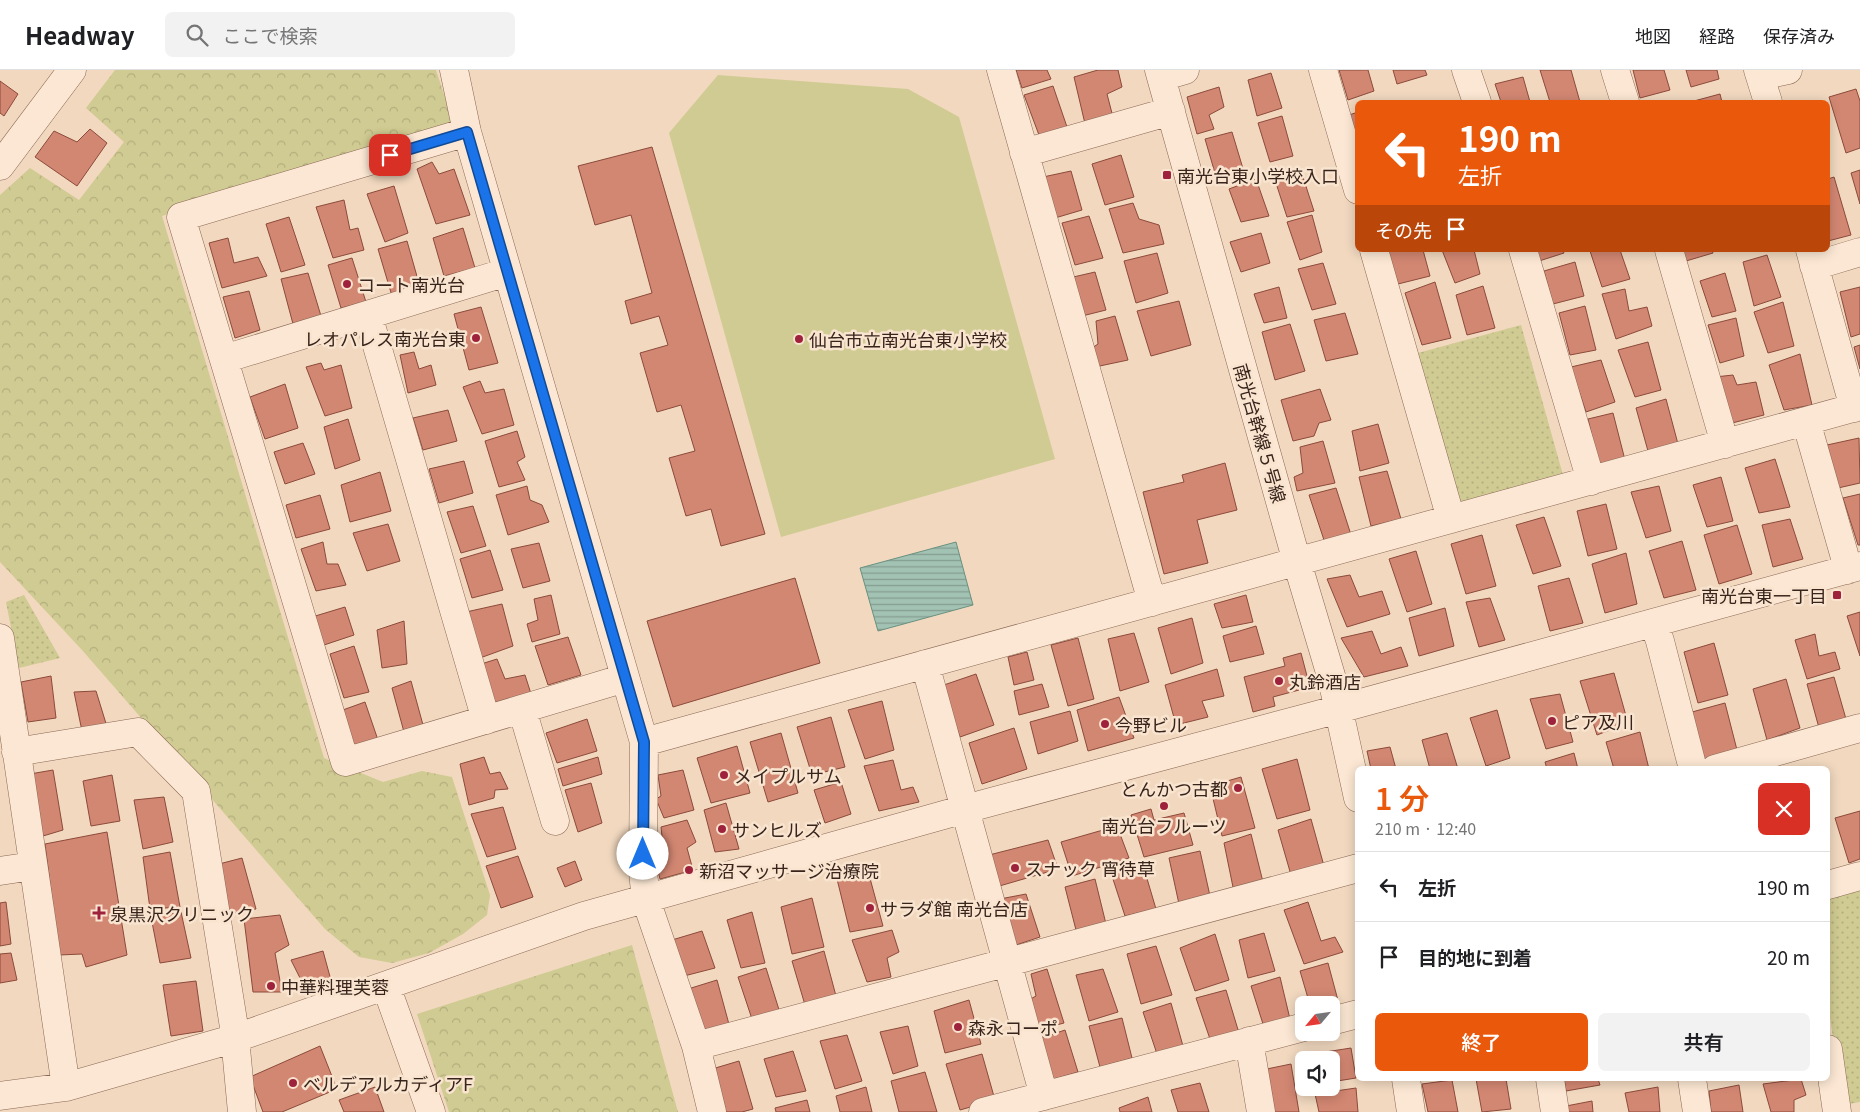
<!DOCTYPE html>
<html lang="ja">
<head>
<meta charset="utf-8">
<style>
  body { margin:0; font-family:Georgia,"Noto Sans JP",serif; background:#f2f2f2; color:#202124; height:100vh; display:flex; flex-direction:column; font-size:19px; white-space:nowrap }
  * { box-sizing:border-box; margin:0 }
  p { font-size:16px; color:#757577 }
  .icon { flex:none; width:28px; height:28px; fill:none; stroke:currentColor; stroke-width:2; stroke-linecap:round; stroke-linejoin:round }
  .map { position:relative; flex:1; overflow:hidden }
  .side { position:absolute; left:1355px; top:696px; width:475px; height:315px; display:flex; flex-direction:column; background:#fff; border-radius:8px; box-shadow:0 2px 12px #0003 }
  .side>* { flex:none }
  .hud { position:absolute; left:1355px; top:30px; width:475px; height:152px; border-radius:8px; box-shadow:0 2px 12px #0003; background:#ea580c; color:#fff; overflow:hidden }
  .needle { width:32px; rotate:241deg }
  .buttons { position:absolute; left:1295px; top:926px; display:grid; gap:10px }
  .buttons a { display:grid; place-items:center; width:45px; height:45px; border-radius:8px; background:#fff; box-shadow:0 2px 12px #0003; font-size:25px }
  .pin { position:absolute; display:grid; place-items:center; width:42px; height:42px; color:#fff; margin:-21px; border-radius:10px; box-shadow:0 2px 8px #0006 }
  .me { position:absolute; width:55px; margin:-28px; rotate:0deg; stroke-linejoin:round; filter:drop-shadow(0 0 4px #0008) }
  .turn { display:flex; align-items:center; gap:18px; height:105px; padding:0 20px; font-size:22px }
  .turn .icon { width:65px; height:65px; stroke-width:2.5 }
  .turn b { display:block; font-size:35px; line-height:42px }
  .then { display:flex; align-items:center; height:48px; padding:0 20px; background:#0003; gap:10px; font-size:19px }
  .round { display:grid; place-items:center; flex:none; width:52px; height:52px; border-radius:8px; background:#f2f2f2 }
  .head { display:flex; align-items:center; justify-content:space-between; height:85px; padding:0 20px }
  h1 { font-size:30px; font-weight:600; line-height:38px; color:#ea580c }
  .action { display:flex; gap:10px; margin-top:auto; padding:10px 20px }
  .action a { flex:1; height:58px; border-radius:8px; background:#ea580c; color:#fff; font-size:20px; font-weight:600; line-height:58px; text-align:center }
  .action a+a { background:#f2f2f2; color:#202124 }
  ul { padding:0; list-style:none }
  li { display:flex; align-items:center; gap:15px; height:70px; padding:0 20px; border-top:1px solid #e0e0e0 }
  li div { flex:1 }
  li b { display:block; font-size:19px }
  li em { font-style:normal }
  header { display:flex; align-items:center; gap:30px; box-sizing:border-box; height:70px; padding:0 25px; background:#fff; border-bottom:1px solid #e0e0e0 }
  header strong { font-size:24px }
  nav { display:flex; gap:28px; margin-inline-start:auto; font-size:18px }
  .search { width:350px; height:45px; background:#f2f2f2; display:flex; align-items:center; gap:12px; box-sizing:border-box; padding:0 18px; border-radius:8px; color:#757577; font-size:19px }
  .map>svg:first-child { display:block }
  .grass { fill:url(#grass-dots) }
  .forest { fill:url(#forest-crowns) }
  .garden { fill:#d0cb92 }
  .water { fill:url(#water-rules); stroke:#69917f }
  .building { fill:#d28772; stroke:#8c4a3a }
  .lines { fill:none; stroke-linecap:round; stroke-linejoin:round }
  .minor-casing { stroke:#8b6856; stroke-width:29 }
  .minor { stroke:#fbe7d3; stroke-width:28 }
  .route-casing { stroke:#114b97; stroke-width:12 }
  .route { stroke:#1a73e8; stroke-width:9 }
  .poi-dot { fill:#9e223b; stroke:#f8e4cf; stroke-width:2 }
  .labels { text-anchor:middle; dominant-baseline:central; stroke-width:5; stroke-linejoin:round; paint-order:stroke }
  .poi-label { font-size:18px; fill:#39241c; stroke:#f8e4cf; text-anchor:start }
  .street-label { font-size:18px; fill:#39241c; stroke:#f8e4cf }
</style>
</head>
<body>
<header>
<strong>Headway</strong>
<div class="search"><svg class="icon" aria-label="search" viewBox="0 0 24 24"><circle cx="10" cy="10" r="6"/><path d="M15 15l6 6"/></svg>ここで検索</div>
<nav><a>地図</a><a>経路</a><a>保存済み</a></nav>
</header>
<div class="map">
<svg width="1860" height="1042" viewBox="0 0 1860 1042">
  <defs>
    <pattern id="grass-dots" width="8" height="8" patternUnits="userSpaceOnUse" patternTransform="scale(1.25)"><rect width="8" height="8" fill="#d0cb92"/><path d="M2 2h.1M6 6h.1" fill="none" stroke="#b3ae7d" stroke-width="1.8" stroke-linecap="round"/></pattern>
    <pattern id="forest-crowns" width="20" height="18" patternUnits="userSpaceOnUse" patternTransform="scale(1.25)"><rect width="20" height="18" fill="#d0cb92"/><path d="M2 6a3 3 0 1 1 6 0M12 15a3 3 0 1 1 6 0" fill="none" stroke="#b3ae7d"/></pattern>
    <pattern id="water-rules" width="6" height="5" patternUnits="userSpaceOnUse" patternTransform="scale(1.25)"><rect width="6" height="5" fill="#a2c2b3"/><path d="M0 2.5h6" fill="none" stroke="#859d91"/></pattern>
  </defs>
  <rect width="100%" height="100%" fill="#f1d8bf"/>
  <path class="grass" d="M1521,255l42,150 -103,28 -42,-150z
    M24,525l36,63 -41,10 -13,-66z
    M1860,819v213l-17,3 -15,-101v-105z"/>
  <path class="forest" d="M115,0h321l18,55 -292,91 162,542 59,24 39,-11 30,6 38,118 -3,20 -24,19 -34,19 -37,10 -33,-6 -34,-28 -243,-279 -82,-88v-367l30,-27 49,32 45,-58 -38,-34z
    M632,875l46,167h-229l-32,-98z"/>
  <path class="garden" d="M718,5l190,14 51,28 96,342 -274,78 -112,-404z"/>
  <path class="water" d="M956,472l17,63 -95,26 -18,-63z"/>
  <path class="building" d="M1016,0h31l4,9 -29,9z
    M1098,0h20l4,17 -15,7 7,27 -28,7 -12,-51z
    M1339,0h29l6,21 -26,9z
    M1393,0h32l2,5 -30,9z
    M1540,0h31l9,32h-30z
    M1633,0h31l6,20 -30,8z
    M1686,0h31l2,9 -28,8z
    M1271,3l11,35 -25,8 -9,-36z
    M1523,7l7,25h-29l-6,-18z
    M0,11l18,13 -14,22 -4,-3z
    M1053,16l14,41 -28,8 -15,-40z
    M1219,17l5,20 -15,8 5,14 -17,5 -10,-37z
    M1856,19l4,12v47l-14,5 -17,-56z
    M1720,24l2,8h-28v-1z
    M1358,42v35l-12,-31z
    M1282,46l11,40 -23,6 -12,-39z
    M90,59l17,14 -30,43 -42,-29 19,-26 23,11z
    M1232,62l12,40 -27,8 -12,-41z
    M652,77l113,387 -44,12 -10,-37 -25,7 -17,-58 26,-7 -14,-46 -24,7 -17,-59 28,-8 -9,-29 -28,8 -6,-23 27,-8 -21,-78 -36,10 -17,-59z
    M1121,85l13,42 -29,8 -13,-41z
    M432,92l7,12 15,-5 16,46 -34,9 -19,-55z
    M1300,98l14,43 -27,6 -13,-40z
    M1860,100v34l-9,-31z
    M1071,101l11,39 -27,8 -12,-41z
    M1834,107l17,58 -23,6v-62z
    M1256,109l13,37 -28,6 -12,-33z
    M394,116l14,47 -23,9 -18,-48z
    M344,130l6,30 8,-2 6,22 -31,8 -17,-51z
    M1133,133l6,16 20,6 5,19 -41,9 -14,-44z
    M1312,145l10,37 -22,8 -13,-38z
    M1089,146l14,42 -28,7 -13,-42z
    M289,147l16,48 -24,7 -15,-48z
    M463,158l12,40 -31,8 -11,-38z
    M1261,163l9,30 -29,9 -11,-30z
    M228,168l6,25 24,-6 9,19 -45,12 -13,-45z
    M407,171l13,46 -28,9 -14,-47z
    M1388,180h35l7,26 -32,8z
    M1442,180h32l6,24 -25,9z
    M1533,180h30l1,3 -28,9z
    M1593,180h27l10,29 -28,8 -12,-36z
    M1683,180h29l1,3 -27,8z
    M1157,183l11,40 -32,10 -12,-42z
    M1767,185l14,42 -27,9 -11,-44z
    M352,188l14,44 -25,6 -13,-43z
    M1575,192l9,34 -31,8 -9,-33z
    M1323,193l13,41 -24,6 -14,-41z
    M1095,202l11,38 -28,7 -9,-39z
    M308,203l13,43 -28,8 -12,-45z
    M1725,203l11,38 -24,6 -12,-36z
    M1435,212l16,56 -29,7 -17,-52z
    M1483,216l12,42 -28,7 -11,-40z
    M1279,217l8,31 -23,5 -10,-29z
    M1860,217v47l-9,3 -11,-45z
    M1625,219l4,22 18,-4 5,19 -36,13 -14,-45z
    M249,221l11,39 -25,8 -12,-41z
    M1179,231l12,44 -40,11 -14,-45z
    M1783,232l11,44 -26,7 -14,-41z
    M1585,236l11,44 -26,5 -11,-42z
    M481,237l17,56 -29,7 -15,-56z
    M1345,243l13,41 -32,7 -12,-41z
    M1115,246l13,44 -33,7 -6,-17 9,-6 -2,-23z
    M1736,248l8,38 -24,7 -12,-38z
    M1290,254l15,47 -30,9 -13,-48z
    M1648,272l13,48 -26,7 -17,-47z
    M1860,275v24l-6,-22z
    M414,282l5,17 12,-4 5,20 -28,8 -8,-38z
    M1800,284l12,51 -28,5 -15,-45z
    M1601,290l14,42 -29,10 -15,-45z
    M321,293l3,7 17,-5 11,43 -27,8 -19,-49z
    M1733,305l4,10 19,-3 8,33 -36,9 -13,-47z
    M480,311l5,12 19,-4 10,36 -32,9 -19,-47z
    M285,314l13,44 -33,11 -15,-42z
    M1320,319l11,31 -12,3 -5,13 -21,5 -12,-41z
    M1666,329l12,45 -30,7 -12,-43z
    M448,340l9,31 -34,9 -10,-32z
    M1613,343l12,47 -26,7 -11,-48z
    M348,349l12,41 -25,9 -11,-42z
    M1378,354l11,39 -29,8 -8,-40z
    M517,361l8,26 -8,5 8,18 -26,7 -14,-46z
    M1859,368l1,45 -22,5 -11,-43z
    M1323,371l12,42 -38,8 -3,-14 9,-4 -3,-26z
    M303,373l12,31 -30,10 -11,-32z
    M1775,389l15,48 -31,6 -14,-45z
    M464,391l9,32 -34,10 -10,-34z
    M1225,393l12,47 -40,10 11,43 -44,11 -21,-82 41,-10 -2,-7z
    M1387,401l14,48 -30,7 -12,-49z
    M380,402l11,39 -41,11 -9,-37z
    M1721,407l12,44 -26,6 -14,-42z
    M527,416l3,14 12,5 7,17 -41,13 -12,-40z
    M1659,416l12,45 -25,7 -15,-46z
    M1336,418l16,50 -27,5 -16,-48z
    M1860,424v51h-2l-15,-47z
    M320,425l10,34 -34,9 -10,-33z
    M1606,434l11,45 -29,7 -11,-45z
    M473,436l13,40 -25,7 -14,-41z
    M1544,447l17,49 -28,8 -17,-49z
    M1790,449l13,40 -30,8 -11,-42z
    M388,454l12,37 -33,10 -14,-38z
    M1737,455l15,49 -33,10 -15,-49z
    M1482,465l14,51 -30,8 -15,-50z
    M1682,471l14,49 -32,8 -15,-47z
    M323,472l4,22h11l8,21 -30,6 -15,-42z
    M539,473l11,38 -27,7 -12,-39z
    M490,480l13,40 -31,8 -12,-39z
    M1416,481l16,53 -25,8 -18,-53z
    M1626,483l11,51 -32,9 -13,-49z
    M1350,505l9,22 23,-6 8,23 -43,13 -20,-48z
    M795,508l25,85 -147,44 -26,-86z
    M1569,508l14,45 -33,8 -12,-45z
    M551,525l9,39 -28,8 -5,-18 11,-4 -4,-21z
    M1246,525l7,27 -31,6 -8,-24z
    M1490,528l15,42 -26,7 -13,-45z
    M502,534l11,42 -33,12 -14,-46z
    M345,537l9,28 -33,11 -9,-29z
    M1445,538l9,38 -35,10 -10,-38z
    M1860,542v44l-13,-40z
    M1192,548l11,45 -32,11 -13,-46z
    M404,551l3,43 -25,4 -5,-38z
    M1256,556l8,28 -34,8 -7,-26z
    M1372,561l9,23 20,-7 7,19 -44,11 -23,-39z
    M1134,563l15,49 -29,9 -12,-52z
    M1815,564l4,22 16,-4 5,17 -33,10 -12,-39z
    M568,567l13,38 -33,10 -13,-39z
    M1078,568l16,61 -26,7 -17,-61z
    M1714,573l14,52 -30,8 -14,-51z
    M354,576l15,46 -25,6 -14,-44z
    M1027,582l7,28 -20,5 -6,-28z
    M1301,583l6,23 -8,14 -26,7 2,9 -22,6 -9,-35 41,-11 -2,-8z
    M497,589l8,20 20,-4 8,25 -43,7 -12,-42z
    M1217,599l7,27 -22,5 6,16 -32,8 -11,-40z
    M1614,603l14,50 -31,12 -17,-54z
    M976,604l18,51 -34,12 -19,-51z
    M51,606l5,42 -28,4 -7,-40z
    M1834,607l12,42 -27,9 -12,-44z
    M1786,609l14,49 -33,12 -14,-51z
    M411,611l12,44 -19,7 -12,-44z
    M1042,614l7,23 -30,8 -5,-24z
    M96,621l12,39 -25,6 -9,-44z
    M1560,624l13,48 -27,7 -16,-50z
    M1119,627l15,41 -46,13 -11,-41z
    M882,631l12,49 -29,9 -17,-49z
    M365,632l14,41 -27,8 -12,-40z
    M1725,633l12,47 -33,9 -12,-47z
    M1497,640l13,48 -24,8 -16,-48z
    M1070,641l8,30 -40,13 -8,-32z
    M831,647l14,50 -33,8 -15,-48z
    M587,649l10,32 -40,12 -11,-30z
    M1014,658l13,41 -45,15 -13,-41z
    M1640,662l9,37h-35l-8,-27z
    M781,663l17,60 -30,9 -18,-60z
    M1447,663l11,36h-28l-8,-29z
    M737,676l13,47 -39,10 -14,-45z
    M1390,677l6,22h-25l-4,-18z
    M1574,683l4,16h-31l-2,-7z
    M484,687l6,17 10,-2 8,17 -13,1 -1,8 -25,7 -9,-41z
    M598,687l4,17 -39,12 -5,-17z
    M1297,689l13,51 -33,9 -15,-50z
    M893,690l8,30 12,-3 6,15 -40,9 -15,-45z
    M53,700l10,60 -20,6 -13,-62z
    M683,700l11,40 -30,8 -8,-19 5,-3 -3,-21z
    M112,705l8,46 -29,5 -8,-45z
    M1241,707l14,51 -33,8 -12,-50z
    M841,712l10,32 -26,9 -11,-33z
    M591,713l11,40 -24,9 -13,-42z
    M164,727l9,45 -30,7 -9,-49z
    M726,733l13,46 -24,3 -11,-42z
    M503,737l13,42 -29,8 -16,-43z
    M1151,739l3,11 30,-7 9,32 -49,12 -13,-42z
    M1860,741v48l-11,4 -14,-45z
    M1311,749l13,47 -33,9 -13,-45z
    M687,750l9,22 -9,6 6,22 -33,9 -7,-27 10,-6 -2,-19z
    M1117,756l12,32 -57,18 -11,-34z
    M107,762l20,123 -41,12 -4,-13 -23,1 -14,-111z
    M1251,764l12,48 -29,10 -10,-49z
    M1048,770l10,29 -62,18 -7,-32z
    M1200,781l10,45 -31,8 -10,-46z
    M170,782l10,55 -30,2 -7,-52z
    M518,786l15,41 -32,11 -15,-42z
    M242,788l14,51 -27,5 -10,-50z
    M575,791l7,19 -17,7 -8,-19z
    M1143,795l13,44 -31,7 -14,-43z
    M868,801l15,55 -33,6 -13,-53z
    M1095,809l11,45 -30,6 -11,-43z
    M1026,824l14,43 -27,9 -13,-47z
    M812,828l12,49 -32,7 -11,-47z
    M6,832l5,42 -11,2v-43z
    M1308,832l13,39 14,-4 8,15 -39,12 -20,-54z
    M181,842l10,46 -31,5 -9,-46z
    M752,842l13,51 -24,5 -14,-48z
    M280,845l9,30 -14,8 7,39h-29l-9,-73z
    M892,860l7,22 -12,6 4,19 -24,5 -15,-42z
    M702,861l13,37 -31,8 -12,-36z
    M1264,863l11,38 -27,7 -9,-38z
    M1215,864l14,46 -34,11 -15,-43z
    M1156,876l16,49 -31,9 -14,-50z
    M323,881l9,33 -25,8 -16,-32z
    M824,881l12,45 -31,9 -13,-44z
    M11,883l6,27 -17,3v-29z
    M1328,893l12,45 -9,3v-6h-21l-10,-34z
    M766,898l14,45 -27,9 -15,-45z
    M1047,899l17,54 -30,8 -9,-29 11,-6 -5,-22z
    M1103,899l15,43 -29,9 -13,-46z
    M1280,907l10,42 -27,5 -12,-38z
    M717,910l13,48 -25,7 -17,-46z
    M196,911l7,50 -32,5 -8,-51z
    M1226,920l13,43 -28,9 -15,-44z
    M969,930l12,44 -36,9 -11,-42z
    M1171,933l12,43 -26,8 -14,-42z
    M1122,948l10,40 -32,9 -11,-41z
    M908,956l10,40 -25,8 -13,-42z
    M1065,960l13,42 -27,8 -12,-41z
    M847,965l15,46 -27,8 -15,-48z
    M320,976l17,43 -55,23h-19l-13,-35z
    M1351,978l5,30 -25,4v-22h-24l-1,-5z
    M793,981l13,40 -30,6 -12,-38z
    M982,984l13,46 -35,10 -14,-46z
    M739,991l14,48 -11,3h-17l-13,-43z
    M1291,994l8,48h-29l-8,-42z
    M925,1002l12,40h-38l-8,-31z
    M1476,1009h30l5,30 -29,3z
    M1564,1009h34l2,6 -34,6z
    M1801,1009l5,16 -12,5v12h-23l-8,-28z
    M1452,1010l6,32h-30l-6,-28z
    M1200,1013l9,29h-31l-7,-22z
    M1739,1015l4,27h-32l-2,-21z
    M375,1017l9,25h-40l-5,-12z
    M866,1017l6,25h-32l-4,-16z
    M1658,1017l2,25h-31l-4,-19z
    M1356,1018l2,24h-39l-4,-18z
    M1148,1027l4,15h-32l-1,-4z
    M807,1030l3,12h-34l-1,-4z
    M1592,1031l1,11h-30l-2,-5z"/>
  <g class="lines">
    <g class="minor-casing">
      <path id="minor" d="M454,0l13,62 177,610 -1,130 3,28 50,146 16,66
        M1001,0l151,532
        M1159,0l138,492 35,117 26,119
        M1323,0l35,120
        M1466,0l11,32
        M1615,0l10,32
        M1758,0l10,32
        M1760,6l28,-6
        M1161,7l24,-7
        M467,62l-286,85 164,545 280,-84
        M1024,83l147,-42
        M0,96l72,-96
        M1374,180l77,269
        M1523,180l68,231
        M1669,180l56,194
        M1810,180l44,158
        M1814,196l46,-14
        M368,245l118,405
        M224,289l283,-87
        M1806,351l38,133 3,16
        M1654,553l6,18 33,128
        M0,568l66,449
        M925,594l119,432
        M522,639l33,112
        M644,672l1216,-336
        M16,682l122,-20 58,59 38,236 8,85
        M1715,699l145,-41
        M0,801l33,-5
        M1828,815l32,-9
        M386,916l45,126
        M1331,951l27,-7
        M1249,971l12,71
        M696,976l662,-178
        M1828,979l9,63
        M1406,1009l5,33
        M1550,1009l5,33
        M1692,1009l5,33
        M0,1026l66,-9 170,-49 348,-122 381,-107 352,-94 543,-149
        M983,1042l321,-85"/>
    </g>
    <use href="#minor" class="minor"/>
  </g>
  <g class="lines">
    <g class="route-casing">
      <path id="route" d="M390,85l77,-23 177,610 -1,112"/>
    </g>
    <use href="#route" class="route"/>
  </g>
  <g class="poi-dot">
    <rect x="1162" y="100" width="10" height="10" rx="2.5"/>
    <circle cx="347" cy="214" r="5"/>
    <circle cx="476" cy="268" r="5"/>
    <circle cx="799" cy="269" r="5"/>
    <rect x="1832" y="520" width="10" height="10" rx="2.5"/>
    <circle cx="1279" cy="611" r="5"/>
    <circle cx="1552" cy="651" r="5"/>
    <circle cx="1105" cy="654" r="5"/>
    <circle cx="724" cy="705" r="5"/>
    <circle cx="1238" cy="718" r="5"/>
    <circle cx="1164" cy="736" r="5"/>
    <circle cx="722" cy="759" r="5"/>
    <circle cx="1015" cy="798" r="5"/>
    <circle cx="689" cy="800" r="5"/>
    <circle cx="870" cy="838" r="5"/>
    <path d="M96.5 835.5h5v5h5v5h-5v5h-5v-5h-5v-5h5z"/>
    <circle cx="271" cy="916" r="5"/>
    <circle cx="958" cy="957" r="5"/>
    <circle cx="293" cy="1013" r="5"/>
  </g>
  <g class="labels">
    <g class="poi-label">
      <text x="1177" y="105">南光台東小学校入口</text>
      <text x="357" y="214">コート南光台</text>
      <text x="466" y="268" text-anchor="end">レオパレス南光台東</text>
      <text x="809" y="269">仙台市立南光台東小学校</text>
      <text x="1827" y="525" text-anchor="end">南光台東一丁目</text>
      <text x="1289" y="611">丸鈴酒店</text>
      <text x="1562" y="651">ピア及川</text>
      <text x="1115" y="654">今野ビル</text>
      <text x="734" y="705">メイプルサム</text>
      <text x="1228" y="718" text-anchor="end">とんかつ古都</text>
      <text x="1164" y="755" text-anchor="middle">南光台フルーツ</text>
      <text x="732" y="759">サンヒルズ</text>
      <text x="1025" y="798">スナック 宵待草</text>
      <text x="699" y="800">新沼マッサージ治療院</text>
      <text x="880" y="838">サラダ館 南光台店</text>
      <text x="110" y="843">泉黒沢クリニック</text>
      <text x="281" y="916">中華料理芙蓉</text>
      <text x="968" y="957">森永コーポ</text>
      <text x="303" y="1013">ベルデアルカディアF</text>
    </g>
    <g class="street-label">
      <text transform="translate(1261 363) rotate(74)">南光台幹線５号線</text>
    </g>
  </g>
</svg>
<div class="buttons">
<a><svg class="needle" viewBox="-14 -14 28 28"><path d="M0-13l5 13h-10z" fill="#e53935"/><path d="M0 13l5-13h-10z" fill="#757577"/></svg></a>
<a><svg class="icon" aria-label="sound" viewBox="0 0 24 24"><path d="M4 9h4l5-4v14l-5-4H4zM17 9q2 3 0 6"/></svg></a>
</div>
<div class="pin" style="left:390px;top:85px;background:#d93025"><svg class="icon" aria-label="arrive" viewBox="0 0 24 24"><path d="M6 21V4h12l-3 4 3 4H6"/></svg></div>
<svg class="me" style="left:643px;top:784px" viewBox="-20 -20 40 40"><circle r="19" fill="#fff"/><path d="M0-13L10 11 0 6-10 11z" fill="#1a73e8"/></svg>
<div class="hud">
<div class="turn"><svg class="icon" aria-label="left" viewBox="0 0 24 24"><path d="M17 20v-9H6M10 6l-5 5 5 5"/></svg><div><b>190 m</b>左折</div></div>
<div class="then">その先<svg class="icon" aria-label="arrive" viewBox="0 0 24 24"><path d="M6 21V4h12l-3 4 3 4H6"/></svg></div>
</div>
<section class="side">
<div class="head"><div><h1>1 分</h1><p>210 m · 12:40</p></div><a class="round" style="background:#d93025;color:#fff"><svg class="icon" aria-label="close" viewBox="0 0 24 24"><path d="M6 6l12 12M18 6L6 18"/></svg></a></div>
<ul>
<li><svg class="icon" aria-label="left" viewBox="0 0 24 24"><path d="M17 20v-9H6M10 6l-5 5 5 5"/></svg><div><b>左折</b></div><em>190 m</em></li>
<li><svg class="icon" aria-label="arrive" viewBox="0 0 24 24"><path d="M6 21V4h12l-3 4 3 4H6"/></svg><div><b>目的地に到着</b></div><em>20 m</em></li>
</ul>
<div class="action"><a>終了</a><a>共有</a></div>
</section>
</div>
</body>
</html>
